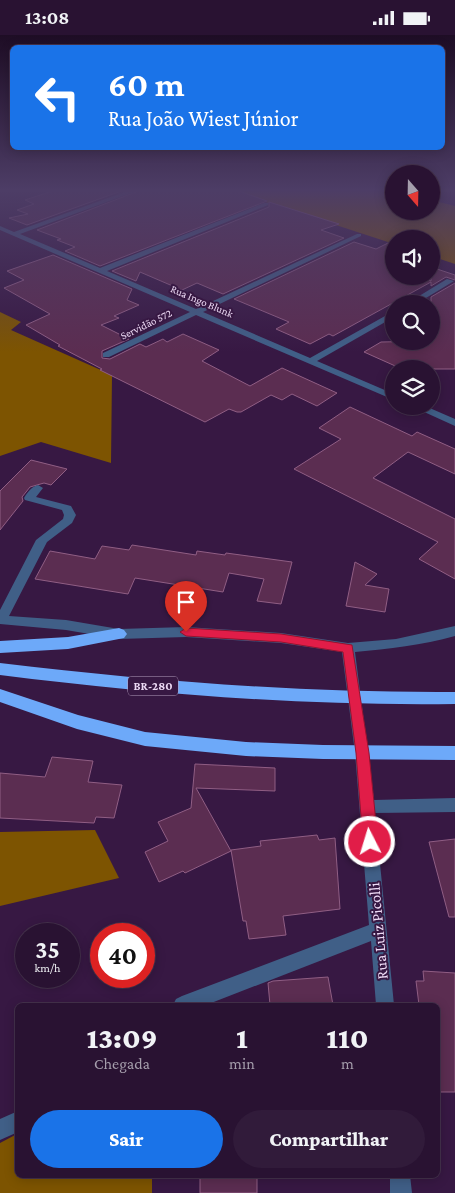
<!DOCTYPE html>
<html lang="pt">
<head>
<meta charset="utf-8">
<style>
  body { margin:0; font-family:"Crimson Pro",serif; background:#311b3a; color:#f1f3f6; height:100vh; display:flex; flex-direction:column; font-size:19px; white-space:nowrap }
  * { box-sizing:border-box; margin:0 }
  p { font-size:16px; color:#a59eac }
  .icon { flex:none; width:28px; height:28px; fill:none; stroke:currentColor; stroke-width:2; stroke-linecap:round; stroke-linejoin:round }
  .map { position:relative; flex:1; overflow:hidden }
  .sheet { position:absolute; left:15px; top:968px; width:425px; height:175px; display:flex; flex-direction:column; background:#291232; border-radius:8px; box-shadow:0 2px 12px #0003,0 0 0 1px #45324d }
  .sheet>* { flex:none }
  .guide { position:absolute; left:10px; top:10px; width:435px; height:105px; border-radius:8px; box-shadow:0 2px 12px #0003,0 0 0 1px #45324d; background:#1a73e8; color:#fff; overflow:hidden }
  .needle { width:32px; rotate:160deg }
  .buttons { position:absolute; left:385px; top:130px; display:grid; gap:10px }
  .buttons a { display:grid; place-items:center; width:55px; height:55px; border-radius:50%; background:#291232; box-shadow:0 2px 12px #0003,0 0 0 1px #45324d; font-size:25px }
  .speed { position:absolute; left:15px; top:888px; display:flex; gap:10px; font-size:25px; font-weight:700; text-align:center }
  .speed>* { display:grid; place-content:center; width:65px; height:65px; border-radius:50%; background:#291232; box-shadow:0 2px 12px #0003,0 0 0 1px #45324d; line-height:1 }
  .speed small { font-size:12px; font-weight:400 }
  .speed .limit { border:8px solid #d22; background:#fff; color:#111 }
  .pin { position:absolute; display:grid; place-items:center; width:42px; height:42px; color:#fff; margin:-51px -21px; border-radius:50% 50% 50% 0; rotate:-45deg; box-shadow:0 0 5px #0007 }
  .pin .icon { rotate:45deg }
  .me { position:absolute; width:55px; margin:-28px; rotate:355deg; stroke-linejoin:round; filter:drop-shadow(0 0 4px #0008) }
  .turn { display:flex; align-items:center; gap:18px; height:105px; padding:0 15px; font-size:22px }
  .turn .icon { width:65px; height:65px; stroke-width:2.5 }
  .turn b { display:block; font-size:35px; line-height:42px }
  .eta { display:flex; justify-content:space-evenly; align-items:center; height:85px; text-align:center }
  .eta b { font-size:30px; font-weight:800; line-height:35px }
  .cta { display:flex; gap:10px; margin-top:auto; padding:10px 15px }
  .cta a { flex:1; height:58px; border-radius:30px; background:#1a73e8; color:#fff; font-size:20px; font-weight:800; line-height:58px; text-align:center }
  .cta a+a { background:#311b3a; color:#f1f3f6 }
  .status { display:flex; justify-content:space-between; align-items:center; height:35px; padding:0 25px; background:#291232; direction:ltr }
  .status svg { height:14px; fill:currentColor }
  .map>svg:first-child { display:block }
  .forest { fill:#7d5401 }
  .building { fill:#5b2d51; stroke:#905e84 }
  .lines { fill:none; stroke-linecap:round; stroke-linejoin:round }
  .minor { fill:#405f87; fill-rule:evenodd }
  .highway { fill:#6da9f9; fill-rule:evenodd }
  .route { fill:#e11d48; stroke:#92132f }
  .labels { text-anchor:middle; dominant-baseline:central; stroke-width:4; stroke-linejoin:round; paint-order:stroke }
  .far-street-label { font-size:11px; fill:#eddaf5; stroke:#371843 }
  .shield { fill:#371843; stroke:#b6a0c0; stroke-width:1 }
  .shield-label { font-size:12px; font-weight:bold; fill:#eddaf5 }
  .near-street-label { font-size:16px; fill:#eddaf5; stroke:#371843 }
</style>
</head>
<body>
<div class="status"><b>13:08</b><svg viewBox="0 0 49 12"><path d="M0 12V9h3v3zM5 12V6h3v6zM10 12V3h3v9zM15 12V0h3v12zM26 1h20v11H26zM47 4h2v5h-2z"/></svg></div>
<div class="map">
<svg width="455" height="1158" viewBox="0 0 455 1158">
  <rect width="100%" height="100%" fill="#371843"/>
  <path class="forest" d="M229,155h165v21h37v-11l24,6v58l-24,-8v-17h-37v5z
    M0,277l21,10 -10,8 101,45 -1,88 -70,-21 -41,14z
    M95,795l24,48 -119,28v-74z
    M17,1099l1,41h134v18h-152v-50z"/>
  <path class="building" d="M56,155h68l-97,35 -18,-7 19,-4 -11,-4 17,-6 -9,-4z
    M141,155h95l31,11 -167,65 -35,-15 10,-4 -18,-7 4,-1 -24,-9z
    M269,167l70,22 -18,6 23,8 -121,56 -26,-11 -15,7 -42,-18 -4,9 -24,-10 157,-64z
    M394,205v36h24l13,5v-14l24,8v5l-9,-3 -15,9v-4l-98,54 -4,-2 -19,10 -34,-15 13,-7 -55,-23 120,-57 22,7z
    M53,220l79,34 -5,11 12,5 -25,11 5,2 -18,7 28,14 -27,12v7l8,1 30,-15 6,3 17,-8 4,3 16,-8 36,16 -17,11 48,25 32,-18 55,25 -20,13 -25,-12 -10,6 -11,-5 -30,17h-4l-8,-3 -24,13 -105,-52 2,-1 -44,-23 2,-1 -34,-20 24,-11 -46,-26 20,-8 -17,-9z
    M455,248v86h-53l-38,-17 17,-10 50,-1v-44z
    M350,372l62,29 5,-4 38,17v25l-47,-22 -35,26 82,41v60l-36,-20 19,-17 -144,-73 47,-30 -22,-11z
    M31,425l36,9 -16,16 -7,-2 -14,4 -8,10 1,4 -23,29v-39z
    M132,510l64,10 1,-4 28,4 1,-2 66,9 -11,42 -24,-3 7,-22 -35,-6 -6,19 -88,-14 -7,16 -93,-15 15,-28 45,8 7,-13 27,4z
    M355,527l22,12 -12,11 24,4 -4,23 -39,-6z
    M52,722l41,4 -5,21 34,3 -8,33 -18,-1 -2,6 -94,-5v-45l45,4z
    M195,729l80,4v23l-79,-3 35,63 -46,22 -2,-2 -24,11 -14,-30 23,-11 -10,-19 33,-14z
    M317,800l2,5 16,-2 5,71 -57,7 3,19 -37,4 -3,-18h-3l-12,-71 30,-4 -1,-5z
    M455,804v78h-6l-20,-75z
    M423,936l32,2v119h-17v-87h-19l-3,-24h8z
    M328,942l5,28h-63l-2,-22 5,-2z
    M200,1140h57v18h-57z"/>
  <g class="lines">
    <path class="minor" d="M130,155h9l-119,44 80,34 164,-65h4v2l-161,66 89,38 161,-75h4v2l-158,76 107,46 84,-47v6l-77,44 77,33v6l-198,-85 -87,42h-6v-4l87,-41 -190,-82v-4l14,6z
      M447,244l7,2 -38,23h-10z
      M411,371h14l30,13v7z
      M38,450l5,3 -7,9 35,9 5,9 -4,8 -25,19 -38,74 57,4 53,9 67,-2 95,6 67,10 48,-4 59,-13v10c-33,9 -66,13 -100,16l19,148 81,-2v14l-80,1 19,192h-18l-5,-64 -165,64h-33l3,-6 6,-3 187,-71 -14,-172 -13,-101 -61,-9 -95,-6 -67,2 -53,-9 -66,-6v-14l36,-70 27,-21 1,-4 -2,-5 -37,-10 -1,-2c3,-5 8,-12 14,-13z
      M18,1076v21l-18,8v-21z
      M390,1140h20l2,18h-22z"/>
    <path class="highway" d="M119,593l5,2 3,4 -3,4 -56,11 -68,4v-12l68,-4z
      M0,628c151,18 302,30 455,29v12c-153,2 -304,-10 -455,-29z
      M0,654l78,26 67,17 101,10 77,3 132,1v14l-132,-1 -77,-3 -101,-10 -68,-17 -77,-27z"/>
  </g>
  <linearGradient id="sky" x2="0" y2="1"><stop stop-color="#1e0d25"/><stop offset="0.49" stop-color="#4d3d66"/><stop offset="1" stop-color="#4d3d66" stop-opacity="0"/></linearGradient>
  <rect width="455" height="317" fill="url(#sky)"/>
  <path class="route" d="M186,593l95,6 71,11 17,108 9,89 -3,4 -5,2 -5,-2 -2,-4 -7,-89 -13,-101 -62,-10 -95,-6 -6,-4z"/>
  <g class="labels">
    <g class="far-street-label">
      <text transform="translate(202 266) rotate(23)">Rua Ingo Blunk</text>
      <text transform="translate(146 289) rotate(-26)">Servidão 572</text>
    </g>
    <rect class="shield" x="128" y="641.5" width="50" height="19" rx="4"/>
    <g class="shield-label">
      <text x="153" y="651">BR-280</text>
    </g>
    <g class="near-street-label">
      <text transform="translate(378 896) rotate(-95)">Rua Luiz Picolli</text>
    </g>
  </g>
</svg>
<div class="buttons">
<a><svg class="needle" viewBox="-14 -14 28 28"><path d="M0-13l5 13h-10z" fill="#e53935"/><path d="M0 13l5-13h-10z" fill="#a59eac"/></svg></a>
<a><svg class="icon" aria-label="sound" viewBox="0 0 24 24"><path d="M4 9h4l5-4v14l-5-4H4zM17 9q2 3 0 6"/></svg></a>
<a><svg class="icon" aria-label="search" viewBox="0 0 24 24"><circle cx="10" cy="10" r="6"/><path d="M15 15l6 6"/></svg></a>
<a><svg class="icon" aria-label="layers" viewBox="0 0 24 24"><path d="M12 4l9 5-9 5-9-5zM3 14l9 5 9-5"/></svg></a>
</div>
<div class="speed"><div>35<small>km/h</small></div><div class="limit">40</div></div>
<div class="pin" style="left:186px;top:597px;background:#d93025"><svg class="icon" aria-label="arrive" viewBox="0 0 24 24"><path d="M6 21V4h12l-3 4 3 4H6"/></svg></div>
<svg class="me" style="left:370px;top:807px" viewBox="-20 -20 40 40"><circle r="17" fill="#e11d48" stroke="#fff" stroke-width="3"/><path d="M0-11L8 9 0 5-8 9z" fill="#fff"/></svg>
<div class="guide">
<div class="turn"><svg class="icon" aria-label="left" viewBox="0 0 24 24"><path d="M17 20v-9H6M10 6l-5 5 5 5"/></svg><div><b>60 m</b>Rua João Wiest Júnior</div></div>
</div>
<section class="sheet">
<div class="eta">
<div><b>13:09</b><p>Chegada</p></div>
<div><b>1</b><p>min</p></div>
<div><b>110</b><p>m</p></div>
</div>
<div class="cta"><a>Sair</a><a>Compartilhar</a></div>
</section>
</div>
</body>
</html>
